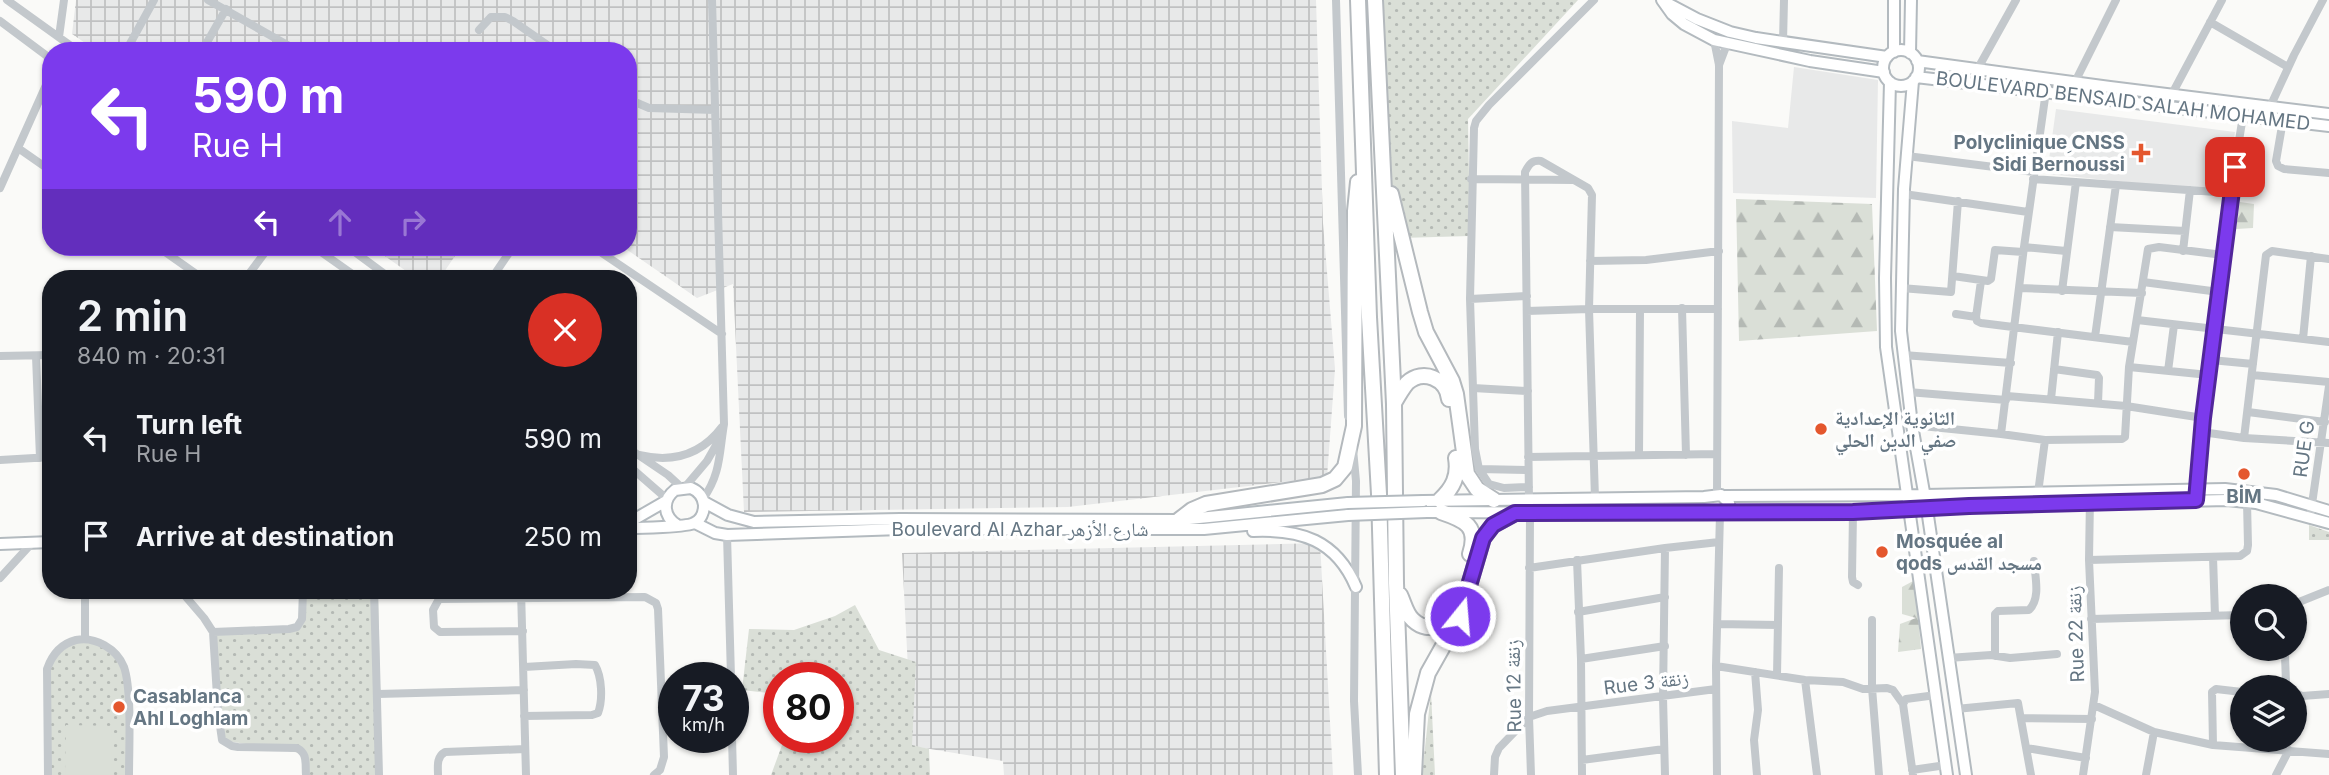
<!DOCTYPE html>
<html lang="en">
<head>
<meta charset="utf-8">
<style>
  body { margin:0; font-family:Inter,"Noto Naskh Arabic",sans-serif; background:#20242c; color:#f1f3f6; height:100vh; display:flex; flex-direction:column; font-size:26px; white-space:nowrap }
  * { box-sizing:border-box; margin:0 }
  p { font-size:23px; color:#9ea1a6 }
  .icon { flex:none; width:38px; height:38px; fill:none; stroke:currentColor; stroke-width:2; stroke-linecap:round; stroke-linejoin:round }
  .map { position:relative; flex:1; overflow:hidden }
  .sheet { position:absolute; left:42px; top:270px; width:595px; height:329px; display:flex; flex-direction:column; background:#171b24; border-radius:28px; box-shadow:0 2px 5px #0004 }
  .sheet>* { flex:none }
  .hud { position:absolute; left:42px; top:42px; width:595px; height:214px; border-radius:28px; box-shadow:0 2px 5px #0004; background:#7c3aed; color:#fff; overflow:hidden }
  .tools { position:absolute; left:2230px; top:584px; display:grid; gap:14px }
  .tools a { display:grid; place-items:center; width:77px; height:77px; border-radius:50%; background:#171b24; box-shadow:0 2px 5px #0004; font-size:35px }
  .speed { position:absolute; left:658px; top:662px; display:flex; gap:14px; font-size:35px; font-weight:700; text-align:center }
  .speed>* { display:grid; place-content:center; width:91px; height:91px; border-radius:50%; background:#171b24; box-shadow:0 2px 5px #0004; line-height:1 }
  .speed small { font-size:18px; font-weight:400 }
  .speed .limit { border:10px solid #d22; background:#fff; color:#111 }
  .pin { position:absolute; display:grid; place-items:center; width:60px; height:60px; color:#fff; margin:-30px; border-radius:14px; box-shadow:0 4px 10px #0006 }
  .me { position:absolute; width:77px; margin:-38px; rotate:17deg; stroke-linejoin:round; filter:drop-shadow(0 0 5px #0008) }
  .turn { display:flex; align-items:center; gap:24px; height:147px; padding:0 35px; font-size:32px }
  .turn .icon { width:91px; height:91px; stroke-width:2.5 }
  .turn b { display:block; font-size:49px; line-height:60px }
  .lanes { display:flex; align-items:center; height:66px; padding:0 35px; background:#0003; justify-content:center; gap:35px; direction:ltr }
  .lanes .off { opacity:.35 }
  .round { display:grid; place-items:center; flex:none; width:74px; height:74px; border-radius:37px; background:#20242c }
  .overview { display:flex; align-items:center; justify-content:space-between; height:119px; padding:0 35px }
  h1 { font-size:42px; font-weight:600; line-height:52px }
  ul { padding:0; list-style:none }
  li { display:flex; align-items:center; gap:21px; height:98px; padding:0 35px }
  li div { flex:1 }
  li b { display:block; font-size:26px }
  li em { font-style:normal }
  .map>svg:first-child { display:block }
  .built { fill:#e8e9e9 }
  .industrial { fill:url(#industrial-grid) }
  .green { fill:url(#green-dots) }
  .forest { fill:url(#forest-firs) }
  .pitch { fill:#dadfd7 }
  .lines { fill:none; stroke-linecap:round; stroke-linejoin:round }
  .secondary-casing { stroke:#b3babf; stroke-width:14 }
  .highway-casing { stroke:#b4b9bd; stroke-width:18 }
  .street { stroke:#c3c8cc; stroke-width:8 }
  .secondary { stroke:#fff; stroke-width:10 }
  .highway { stroke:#fff; stroke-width:14 }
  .secondary-bridge-casing { stroke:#b3babf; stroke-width:14; stroke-linecap:butt }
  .secondary-bridge { stroke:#fff; stroke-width:10 }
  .route-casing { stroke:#51269a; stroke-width:18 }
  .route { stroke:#7c3aed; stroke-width:12 }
  .poi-dot { fill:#e4572e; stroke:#fff; stroke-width:2.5 }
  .labels { text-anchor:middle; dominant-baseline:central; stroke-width:7; stroke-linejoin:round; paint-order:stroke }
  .street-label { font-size:19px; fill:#657683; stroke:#fff }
  .poi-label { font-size:19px; font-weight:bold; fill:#657683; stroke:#fff; text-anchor:start }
</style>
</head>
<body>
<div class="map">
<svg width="2329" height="775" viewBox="0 0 2329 775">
  <defs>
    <pattern id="industrial-grid" width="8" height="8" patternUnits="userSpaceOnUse" patternTransform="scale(1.75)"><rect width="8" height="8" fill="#e8e9e9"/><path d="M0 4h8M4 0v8" fill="none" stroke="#c0c1c2"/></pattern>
    <pattern id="green-dots" width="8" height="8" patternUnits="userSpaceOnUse" patternTransform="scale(1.75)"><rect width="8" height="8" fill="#dadfd7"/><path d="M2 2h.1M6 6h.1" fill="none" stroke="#b4b9b4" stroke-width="1.8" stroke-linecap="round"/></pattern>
    <pattern id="forest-firs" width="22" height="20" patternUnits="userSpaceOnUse" patternTransform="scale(1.75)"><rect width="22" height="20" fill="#dadfd7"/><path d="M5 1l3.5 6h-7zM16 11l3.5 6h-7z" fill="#b4b9b4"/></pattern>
  </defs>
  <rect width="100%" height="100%" fill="#fafaf8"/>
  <path class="built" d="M1794,67l84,13 -2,118 -143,-5 -1,-72 56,7z
    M2056,109l179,23 -9,60 -179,-18z"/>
  <path class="industrial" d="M76,0h1240l7,223 12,146 -8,108 -259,30 -324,5 -11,-228 -36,14 -74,-51h5v-196h-531l-25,-17z
    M372,247h89l-21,31h-24z
    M1320,543l13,232h-329l-1,-14 -91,-15 -10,-193z"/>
  <path class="green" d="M1375,0h203l-110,119 2,117 -69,2 -9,-41z
    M43,365h8v79h-7z
    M2309,525l20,7v8h-20z
    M304,590h74l4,185h-73l-3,-21 -84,-14 -9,-108 90,-7z
    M855,605l24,45 37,12 -4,83 17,4 1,26h-159l14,-38h53v-60h-59v17l-37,-4 7,-61 45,1 41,-14z
    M86,637l21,8 15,18 4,21 3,91h-82l-2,-99 8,-20z
    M1431,692l4,83h-13z"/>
  <path class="forest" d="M1736,199l136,5 5,127 -138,10z
    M2240,202l14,2 -1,24 -17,1z
    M1915,580l6,69 -23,3 2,-28 16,-6 -14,-4v-27z"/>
  <path class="pitch" d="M66,725l46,1 -1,49h-46z"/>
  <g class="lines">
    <g class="secondary-casing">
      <path id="secondary" d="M1662,0l10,14 12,10 30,16 96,21 74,11
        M1665,2l32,17 33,13 26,6 131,19
        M1883 68a18 18 0 1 1 36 0a18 18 0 1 1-36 0Z
        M1894,52v-52
        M1910,53l1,-53
        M1917,61l193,26 219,27
        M1916,77l413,49
        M1913,81l-9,108 -3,142 11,94 15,84 39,266
        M1890,82l-5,196 1,69 61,428
        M1725,496l200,-1 300,-6 51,6 53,16
        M1423,501l281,-4 17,-2 8,8 -5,10
        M704,502l24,13 26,7 146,-3 279,1 169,-17
        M1427,512l166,1 120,-2 7,3 177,-3 72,-5 258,-6 29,3 73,20
        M628,523l38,-22
        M695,523l20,10 12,2 174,-6h303l144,-14
        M628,528c10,0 60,-1 66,-5 7,-3 10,-11 10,-18 -1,-9 -6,-14 -13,-17l-16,2c-13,10 -12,26 2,35
        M1253,531c48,-2 83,9 103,56
        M0,544l51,-2"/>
    </g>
    <g class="highway-casing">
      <path id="highway" d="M1358,0l11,317 10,177 8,281
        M1375,0l19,404 2,179 7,192
        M1391,194l29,118 6,20 26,49 4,13 11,80 10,15 17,11
        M1394,403c4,-7 8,-14 13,-20 16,-15 40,-4 42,16
        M1440,500c13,-12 19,-24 16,-42
        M1441,512c24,8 38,14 29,42
        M1179,520l13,-10 14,-6 116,-19 13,-6 10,-12 9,-41 1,-215 3,-29
        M1400,595c4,8 6,19 13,25 17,16 36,2 43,-16
        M1414,775l3,-61 11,-41 32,-57 23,-78 10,-13 22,-12"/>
    </g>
    <path class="street" d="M7,0l71,51
      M208,0l90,51
      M1336,0l12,416
      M0,21l51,38
      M2210,22l78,45
      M479,30l12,-13h14l8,4 43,30
      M59,37l5,-37
      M1714,40l5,25 -2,430
      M1783,42l1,-42
      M126,51l28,-51
      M202,51l24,-42
      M1719,65l8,-21
      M1977,70l39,-70
      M2075,82l41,-82
      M2172,94l50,-94
      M628,99l21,9 66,2
      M2270,107l24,-52 29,-55
      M2283,120l-7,41 2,5 6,3 45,4
      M18,148l33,23
      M1907,156l127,16
      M1471,179l102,1
      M2033,179l197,14
      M0,188l51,-114
      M1904,194l124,18
      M2110,227l75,4
      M158,247l44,31
      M314,247l44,31
      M348,247l42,31
      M593,247l129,87
      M2024,247l42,4
      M2183,251l7,-61
      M1590,261l56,-1 73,-9
      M1953,276l35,5 3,-2 4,-29 28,2
      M246,278l23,-31
      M492,278l21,-31
      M1981,281l-5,36 1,4 4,2 152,19
      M2143,282l76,10
      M1901,288l50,4 7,-91
      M2019,288l123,5
      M2062,291l14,-109
      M1470,299l57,-3
      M1682,308l4,147
      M1527,311l62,-2h129
      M1956,314l20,3
      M2137,320l192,22
      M2095,337l21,-152
      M2303,339l8,-83
      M1903,355l108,8
      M0,356l51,-1
      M36,356l4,102
      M2211,360l42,4
      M2129,367l80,8
      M2054,369l43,6 2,3 -1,25
      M2168,371l6,-46
      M2252,375l77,7
      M1473,388l55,3
      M1908,392l98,8
      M2007,396l119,10 77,12
      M2051,399l7,-67
      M2248,412l77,10
      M1912,425l89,9
      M2202,432l42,6 85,5
      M2244,438l22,-183 6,-4 57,8
      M2045,440l77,-1 3,-2 4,-70 19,-118 11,-2 64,8
      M628,448l40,27 13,12
      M1353,449l3,32 -2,220 4,74
      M639,455c34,8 62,0 83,-28
      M1639,455l1,-146
      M1528,457l189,-3
      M0,460l51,-3
      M628,465l39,34
      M1479,469l49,1
      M685,487l22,-26 12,-21
      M1529,487l-25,1 -15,-4 -10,-15 -4,-20 -5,-150 4,-171 2,-7 13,-16 105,-105
      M2038,493l7,-53 -44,-6 23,-187 22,-156
      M2196,495c12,-127 26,-254 47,-379
      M703,499c18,-26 16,-45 21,-75l-12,-424
      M1529,500l-4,-328c4,-8 7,-12 16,-11l47,27 4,7 -3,114 6,189
      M2311,511l18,-125
      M1853,512l-1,65 1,5 5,3
      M1530,513l-1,204 2,58
      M727,535l4,142
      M1665,548l-2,149 2,78
      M2213,557l2,59
      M1577,560l4,99 1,116
      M2089,560l151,-4 7,-5 1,-6 -1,-43
      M1529,568l136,-20 54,-6
      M0,578l32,-35
      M85,590v49
      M180,590l24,28 9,14 5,80 4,28 10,6 6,1 59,1c11,6 8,15 9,27
      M374,590l5,185
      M521,590l5,185
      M2294,604l35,-14
      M1578,612l87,-15
      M2091,619l151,-4
      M1872,620v68l7,87
      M1717,624l61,1
      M523,631l-83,1 -6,-5 -1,-17 6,-11 206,-2 11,6 2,6 6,148 -4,13 -6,5
      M213,632l76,-3 8,-2 5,-8 1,-29
      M2272,649l1,4 12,3 1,27 -2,5
      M1995,656v-42l3,-3 31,-1c12,-12 6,-33 5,-49
      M1948,658l43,-3 19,3 47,-4
      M1581,659l84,-13
      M1716,666l89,14 38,2 20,7 24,-1 6,2 10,14
      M1755,672l3,38 -4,30 3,35
      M1777,675l2,-107
      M1805,680l12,95
      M2294,692l8,4 27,-2
      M378,694l146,-4
      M2094,705l60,27 59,13 116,9
      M1956,709l62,-6 13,72
      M524,716l68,-1 6,-2c5,-13 4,-36 -3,-48l-19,-1 -52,3
      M2023,718l69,1
      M732,737l1,38
      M2213,745l-1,-53 4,-3 26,3
      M2027,748l59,10
      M1582,760l82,-11
      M1912,770l34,-5
      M48,775l-1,-106c5,-14 13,-25 29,-29 19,-4 41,9 48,27 8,23 5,81 5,108
      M438,775c0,-8 -2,-18 7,-23l80,-3
      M1494,775l1,-18 4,-9 30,-31 18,-6 169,-22
      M1717,775l-1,-109 4,-152
      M1913,775l-10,-71 3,-5 30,-4
      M2083,775l12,-83 -6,-132 1,-62
      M2146,775l8,-43
      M2276,775l13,-25"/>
    <use href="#secondary" class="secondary"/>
    <use href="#highway" class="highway"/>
    <g class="secondary-bridge-casing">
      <path id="secondary-bridge" d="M1348,503l75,-2
        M1348,515l79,-3"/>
    </g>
    <use href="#secondary-bridge" class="secondary-bridge"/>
  </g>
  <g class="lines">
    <g class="route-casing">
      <path id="route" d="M1460,616l23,-78 10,-13 22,-12 338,-1 116,-6 227,-6 7,-82 32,-251"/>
    </g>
    <use href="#route" class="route"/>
  </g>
  <g class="poi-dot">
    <path d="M2137.5 142.5h7v7h7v7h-7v7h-7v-7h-7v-7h7z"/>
    <circle cx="1821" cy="429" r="7"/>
    <circle cx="2244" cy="474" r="7"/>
    <circle cx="1882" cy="552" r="7"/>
    <circle cx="119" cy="707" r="7"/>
  </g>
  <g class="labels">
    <g class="street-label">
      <text transform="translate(2123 101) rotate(7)">BOULEVARD BENSAID SALAH MOHAMED</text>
      <text transform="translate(2304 449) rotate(-82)">RUE G</text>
      <text x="1020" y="529">Boulevard Al Azhar شارع الأزهر</text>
      <text transform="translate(2076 634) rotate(-92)">Rue 22 زنقة</text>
      <text transform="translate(1646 683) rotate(-7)">Rue 3 زنقة</text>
      <text transform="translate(1514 686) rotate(-91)">Rue 12 زنقة</text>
    </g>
    <g class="poi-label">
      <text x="2125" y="142" text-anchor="end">Polyclinique ِCNSS<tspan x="2125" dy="22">Sidi Bernoussi</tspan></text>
      <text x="1835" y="418">الثانوية الإعدادية<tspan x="1835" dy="22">صفي الدين الحلي</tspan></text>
      <text x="2244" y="496" text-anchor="middle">BİM</text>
      <text x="1896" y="541">Mosquée al<tspan x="1896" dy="22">qods مسجد القدس</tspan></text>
      <text x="133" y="696">Casablanca<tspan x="133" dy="22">Ahl Loghlam</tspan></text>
    </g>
  </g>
</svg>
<div class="tools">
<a><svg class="icon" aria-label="search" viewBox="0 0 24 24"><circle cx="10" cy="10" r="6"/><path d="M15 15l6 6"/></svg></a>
<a><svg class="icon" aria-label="layers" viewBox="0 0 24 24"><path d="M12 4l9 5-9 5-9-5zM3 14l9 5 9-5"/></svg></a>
</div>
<div class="speed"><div>73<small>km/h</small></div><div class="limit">80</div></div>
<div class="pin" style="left:2235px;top:167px;background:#d93025"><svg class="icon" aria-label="arrive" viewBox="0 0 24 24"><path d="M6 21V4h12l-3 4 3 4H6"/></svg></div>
<svg class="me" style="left:1460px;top:616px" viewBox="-20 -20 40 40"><circle r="17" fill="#7c3aed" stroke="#fff" stroke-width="3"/><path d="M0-11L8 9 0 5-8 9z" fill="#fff"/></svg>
<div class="hud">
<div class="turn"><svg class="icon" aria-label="left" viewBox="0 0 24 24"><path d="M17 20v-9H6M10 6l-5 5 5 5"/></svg><div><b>590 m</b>Rue H</div></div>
<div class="lanes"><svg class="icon" aria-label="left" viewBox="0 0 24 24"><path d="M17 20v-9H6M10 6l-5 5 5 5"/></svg><svg class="icon off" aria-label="ahead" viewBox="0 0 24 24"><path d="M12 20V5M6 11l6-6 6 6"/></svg><svg class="icon off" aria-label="right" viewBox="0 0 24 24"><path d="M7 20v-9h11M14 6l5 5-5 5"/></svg></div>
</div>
<section class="sheet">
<div class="overview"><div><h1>2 min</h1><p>840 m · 20:31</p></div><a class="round" style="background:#d93025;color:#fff"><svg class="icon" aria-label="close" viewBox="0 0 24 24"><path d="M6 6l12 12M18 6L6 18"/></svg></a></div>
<ul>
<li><svg class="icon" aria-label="left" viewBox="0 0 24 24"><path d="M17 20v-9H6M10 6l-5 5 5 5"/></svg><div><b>Turn left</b><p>Rue H</p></div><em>590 m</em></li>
<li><svg class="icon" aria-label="arrive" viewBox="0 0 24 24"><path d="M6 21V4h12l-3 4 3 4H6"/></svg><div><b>Arrive at destination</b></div><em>250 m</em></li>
</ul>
</section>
</div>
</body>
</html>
